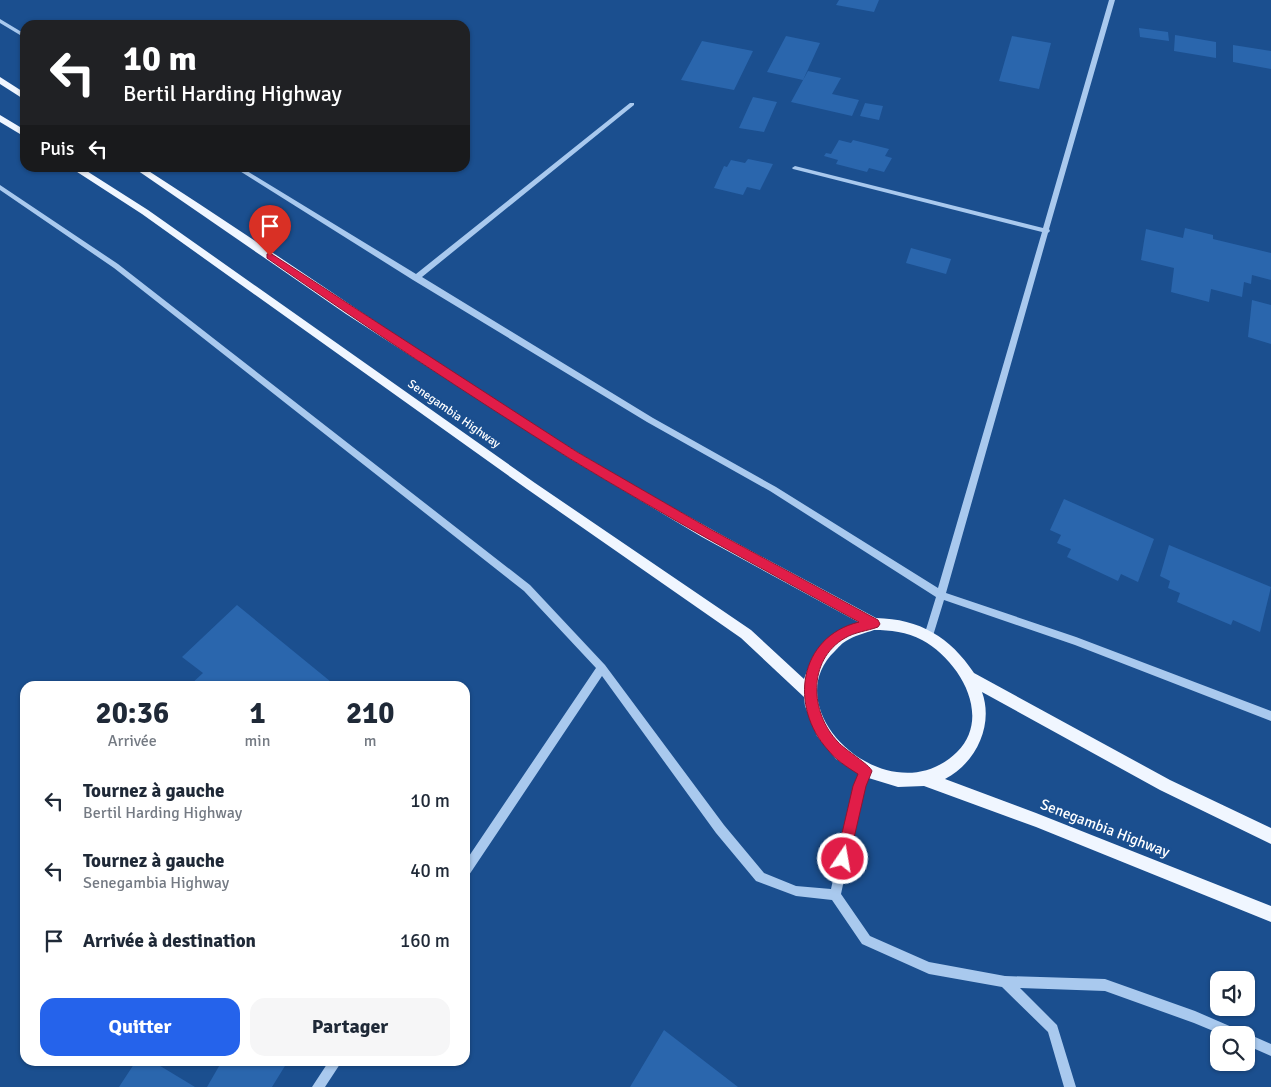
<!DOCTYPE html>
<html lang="fr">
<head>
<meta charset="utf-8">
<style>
  body { margin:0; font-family:Signika,sans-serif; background:#f6f6f7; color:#1f2937; height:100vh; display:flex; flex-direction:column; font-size:19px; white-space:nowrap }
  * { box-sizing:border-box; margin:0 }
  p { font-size:16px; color:#747a83 }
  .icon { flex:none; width:28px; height:28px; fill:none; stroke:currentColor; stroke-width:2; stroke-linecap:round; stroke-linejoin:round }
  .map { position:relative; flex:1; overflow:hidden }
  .panel { position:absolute; left:20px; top:681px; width:450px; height:385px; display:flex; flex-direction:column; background:#fff; border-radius:15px; box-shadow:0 1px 4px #0004 }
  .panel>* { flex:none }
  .banner { position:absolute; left:20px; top:20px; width:450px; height:152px; border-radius:15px; box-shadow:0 1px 4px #0004; background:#202124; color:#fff; overflow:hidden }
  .tools { position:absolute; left:1210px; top:971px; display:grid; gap:10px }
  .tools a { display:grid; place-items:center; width:45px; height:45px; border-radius:10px; background:#fff; box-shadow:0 1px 4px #0004; font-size:25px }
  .pin { position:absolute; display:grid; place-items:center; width:42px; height:42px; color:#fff; margin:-51px -21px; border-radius:50% 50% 50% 0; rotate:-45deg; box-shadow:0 0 5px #0007 }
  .pin .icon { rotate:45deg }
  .me { position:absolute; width:55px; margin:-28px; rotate:12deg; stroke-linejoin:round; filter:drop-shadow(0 0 4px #0008) }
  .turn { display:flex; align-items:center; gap:18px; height:105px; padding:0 20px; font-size:22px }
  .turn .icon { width:65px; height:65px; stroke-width:2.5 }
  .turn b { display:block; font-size:35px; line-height:42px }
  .then { display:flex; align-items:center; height:48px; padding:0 20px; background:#0003; gap:10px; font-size:19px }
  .eta { display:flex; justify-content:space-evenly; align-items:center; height:85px; text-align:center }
  .eta b { font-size:30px; font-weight:700; line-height:35px }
  .action { display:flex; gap:10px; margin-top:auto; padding:10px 20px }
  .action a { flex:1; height:58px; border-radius:15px; background:#2563eb; color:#fff; font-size:20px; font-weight:700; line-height:58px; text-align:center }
  .action a+a { background:#f6f6f7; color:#1f2937 }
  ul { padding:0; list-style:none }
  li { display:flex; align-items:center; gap:15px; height:70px; padding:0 20px }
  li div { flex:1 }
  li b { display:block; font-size:19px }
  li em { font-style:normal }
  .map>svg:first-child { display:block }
  .building { fill:#2a66ad }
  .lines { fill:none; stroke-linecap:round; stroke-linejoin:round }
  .minor { fill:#a9c9ee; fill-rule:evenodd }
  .major { fill:#f0f6ff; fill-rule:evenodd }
  .route { fill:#e11d48; stroke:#92132f }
  .labels { text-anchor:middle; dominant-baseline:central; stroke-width:5; stroke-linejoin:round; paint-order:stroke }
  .street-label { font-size:12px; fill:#fff; stroke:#1b4f8f }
  .near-street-label { font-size:15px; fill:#fff; stroke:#1b4f8f }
</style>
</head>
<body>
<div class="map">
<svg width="1271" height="1087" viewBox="0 0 1271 1087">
  <rect width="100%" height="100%" fill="#1b4f8f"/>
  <path class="building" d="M839,0h40l-5,12 -38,-7z
    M1139,28l29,4 1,9 -29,-4z
    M1175,35l41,7v16l-42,-7z
    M786,36l34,7 -17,37 -36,-8z
    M1012,36l39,7 -12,46 -40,-8z
    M702,41l51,10 -19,39 -53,-10z
    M1233,45l38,6v18l-38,-7z
    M808,71l33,7 -9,16 27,6 -7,16 -61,-14z
    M753,97l24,5 -13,30 -25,-4z
    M865,103l18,3 -4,14 -19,-4z
    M839,140l12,3 2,-3 36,9 -4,7 7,2 -8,14 -15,-4 -2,4 -31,-8 2,-4 -14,-4 2,-3 5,1z
    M748,159l25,5 -13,26 -13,-3 -4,8 -29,-7 10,-22 3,1 4,-7 14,3z
    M1185,228l28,7v4l58,14v27l-19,-5 -1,9 -7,-2 -2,15 -31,-8 -2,13 -38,-10 3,-24 -33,-8 5,-31 37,9z
    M911,248l40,11 -5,15 -40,-11z
    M1252,300l19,5v39l-23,-7z
    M1064,499l90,40 -16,43 -17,-8 -3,7 -51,-24 4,-8 -14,-6 4,-8 -11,-5z
    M1169,545l102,42 -11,45 -27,-12 -2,5 -54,-23 3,-9 -12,-5 2,-7 -10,-5z
    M237,605l99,81h-147l14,-13 -21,-16z
    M664,1030l74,57h-108z
    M136,1061h16l43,26h-76z
    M222,1061h66l-16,26h-65z"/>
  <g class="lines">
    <path class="minor" d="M1109,0h6l-66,229 1,2 -2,2 -102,360 130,44 195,74v10l-196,-76 -131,-45 -12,39 -3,1 -3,-1 -2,-3 12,-39 -166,-106 -123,-69 -234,-142 -178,-112h7l174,106 214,-171h4v2l-212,172 231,141 123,69 162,101 104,-356 -249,-63 -1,-1 3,-2 248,62z
      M0,19l25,15v4l-25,-15z
      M0,185l118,79 412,321 75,80 119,160 40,48 32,13 35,3 23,-103 8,-18 4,-2 4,2 1,3 -7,16 -23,107 29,42 59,26 76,14 100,3 90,32 46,20 2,3 3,-1 25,11v12l-25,-11v-10h-23l-29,-12 -89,-32 -85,-3 37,37 19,62h-12l-16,-55 -46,-45 -73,-13 -67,-30 -30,-44 -36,-4 -40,-15 -40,-48 -114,-157 -133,199 -4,1v-14l131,-194 -72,-77 -410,-323 -114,-78z
      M329,1061h13l-17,26h-13z"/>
    <path class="major" d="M0,77l25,16v7l-25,-16z
      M0,115l25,15v7l-25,-15z
      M71,168h11l66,42 387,273 216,147 53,49c14,-36 21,-42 56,-56l-158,-86 -133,-79 -223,-144 -212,-146h10c145,93 286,194 433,284 98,59 198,112 299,166 44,1 74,19 98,55l196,107 101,48v16l-111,-54 -178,-98c12,33 -6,71 -37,87l91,34 235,93v16l-235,-95 -112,-41 -26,1 -36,-11 -26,-17 -19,-23 -12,-30 -1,-9 -63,-59 -214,-149 -385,-275zM874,630c16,0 33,2 48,10 37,20 71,76 35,112 -67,66 -185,-41 -122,-101 3,-3 7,-8 11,-10 8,-5 19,-8 28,-11z"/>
  </g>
  <path class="route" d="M270,253l307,199 133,77 168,91 2,4 -2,3c-11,4 -23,5 -33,11 -38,22 -35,75 -7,104 7,8 32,23 34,29l-6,15 -18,78 -5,2 -5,-2 -2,-5 17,-73 5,-12c-11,-7 -22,-14 -30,-24 -39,-43 -30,-113 31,-128 -98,-54 -195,-106 -290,-164 -102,-64 -203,-131 -302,-200v-4z"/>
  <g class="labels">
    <g class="street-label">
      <text transform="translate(454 414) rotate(35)">Senegambia Highway</text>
    </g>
    <g class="near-street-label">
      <text transform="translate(1105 828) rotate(21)">Senegambia Highway</text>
    </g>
  </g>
</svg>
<div class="tools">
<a><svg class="icon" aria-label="sound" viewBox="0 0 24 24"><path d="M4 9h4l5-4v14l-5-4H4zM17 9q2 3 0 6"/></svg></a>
<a><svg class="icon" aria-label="search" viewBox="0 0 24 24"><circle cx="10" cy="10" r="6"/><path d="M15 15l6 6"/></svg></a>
</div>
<div class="pin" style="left:270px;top:256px;background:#d93025"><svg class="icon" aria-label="arrive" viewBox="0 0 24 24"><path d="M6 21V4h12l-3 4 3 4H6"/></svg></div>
<svg class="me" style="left:843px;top:859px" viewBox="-20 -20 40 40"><circle r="17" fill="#e11d48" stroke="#fff" stroke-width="3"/><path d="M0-11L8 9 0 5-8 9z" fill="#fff"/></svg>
<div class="banner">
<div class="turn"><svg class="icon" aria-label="left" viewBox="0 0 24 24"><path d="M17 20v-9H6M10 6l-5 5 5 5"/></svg><div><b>10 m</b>Bertil Harding Highway</div></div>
<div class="then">Puis<svg class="icon" aria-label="left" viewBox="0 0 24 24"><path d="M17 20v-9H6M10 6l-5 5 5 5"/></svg></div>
</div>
<section class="panel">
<div class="eta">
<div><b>20:36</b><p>Arrivée</p></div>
<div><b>1</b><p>min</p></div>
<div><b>210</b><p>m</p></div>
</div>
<ul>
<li><svg class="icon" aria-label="left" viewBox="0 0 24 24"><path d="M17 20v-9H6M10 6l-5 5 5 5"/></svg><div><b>Tournez à gauche</b><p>Bertil Harding Highway</p></div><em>10 m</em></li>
<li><svg class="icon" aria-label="left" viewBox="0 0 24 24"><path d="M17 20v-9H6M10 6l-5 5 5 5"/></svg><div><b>Tournez à gauche</b><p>Senegambia Highway</p></div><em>40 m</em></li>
<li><svg class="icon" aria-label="arrive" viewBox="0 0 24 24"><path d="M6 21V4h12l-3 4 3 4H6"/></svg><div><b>Arrivée à destination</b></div><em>160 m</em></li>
</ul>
<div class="action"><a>Quitter</a><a>Partager</a></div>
</section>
</div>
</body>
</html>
